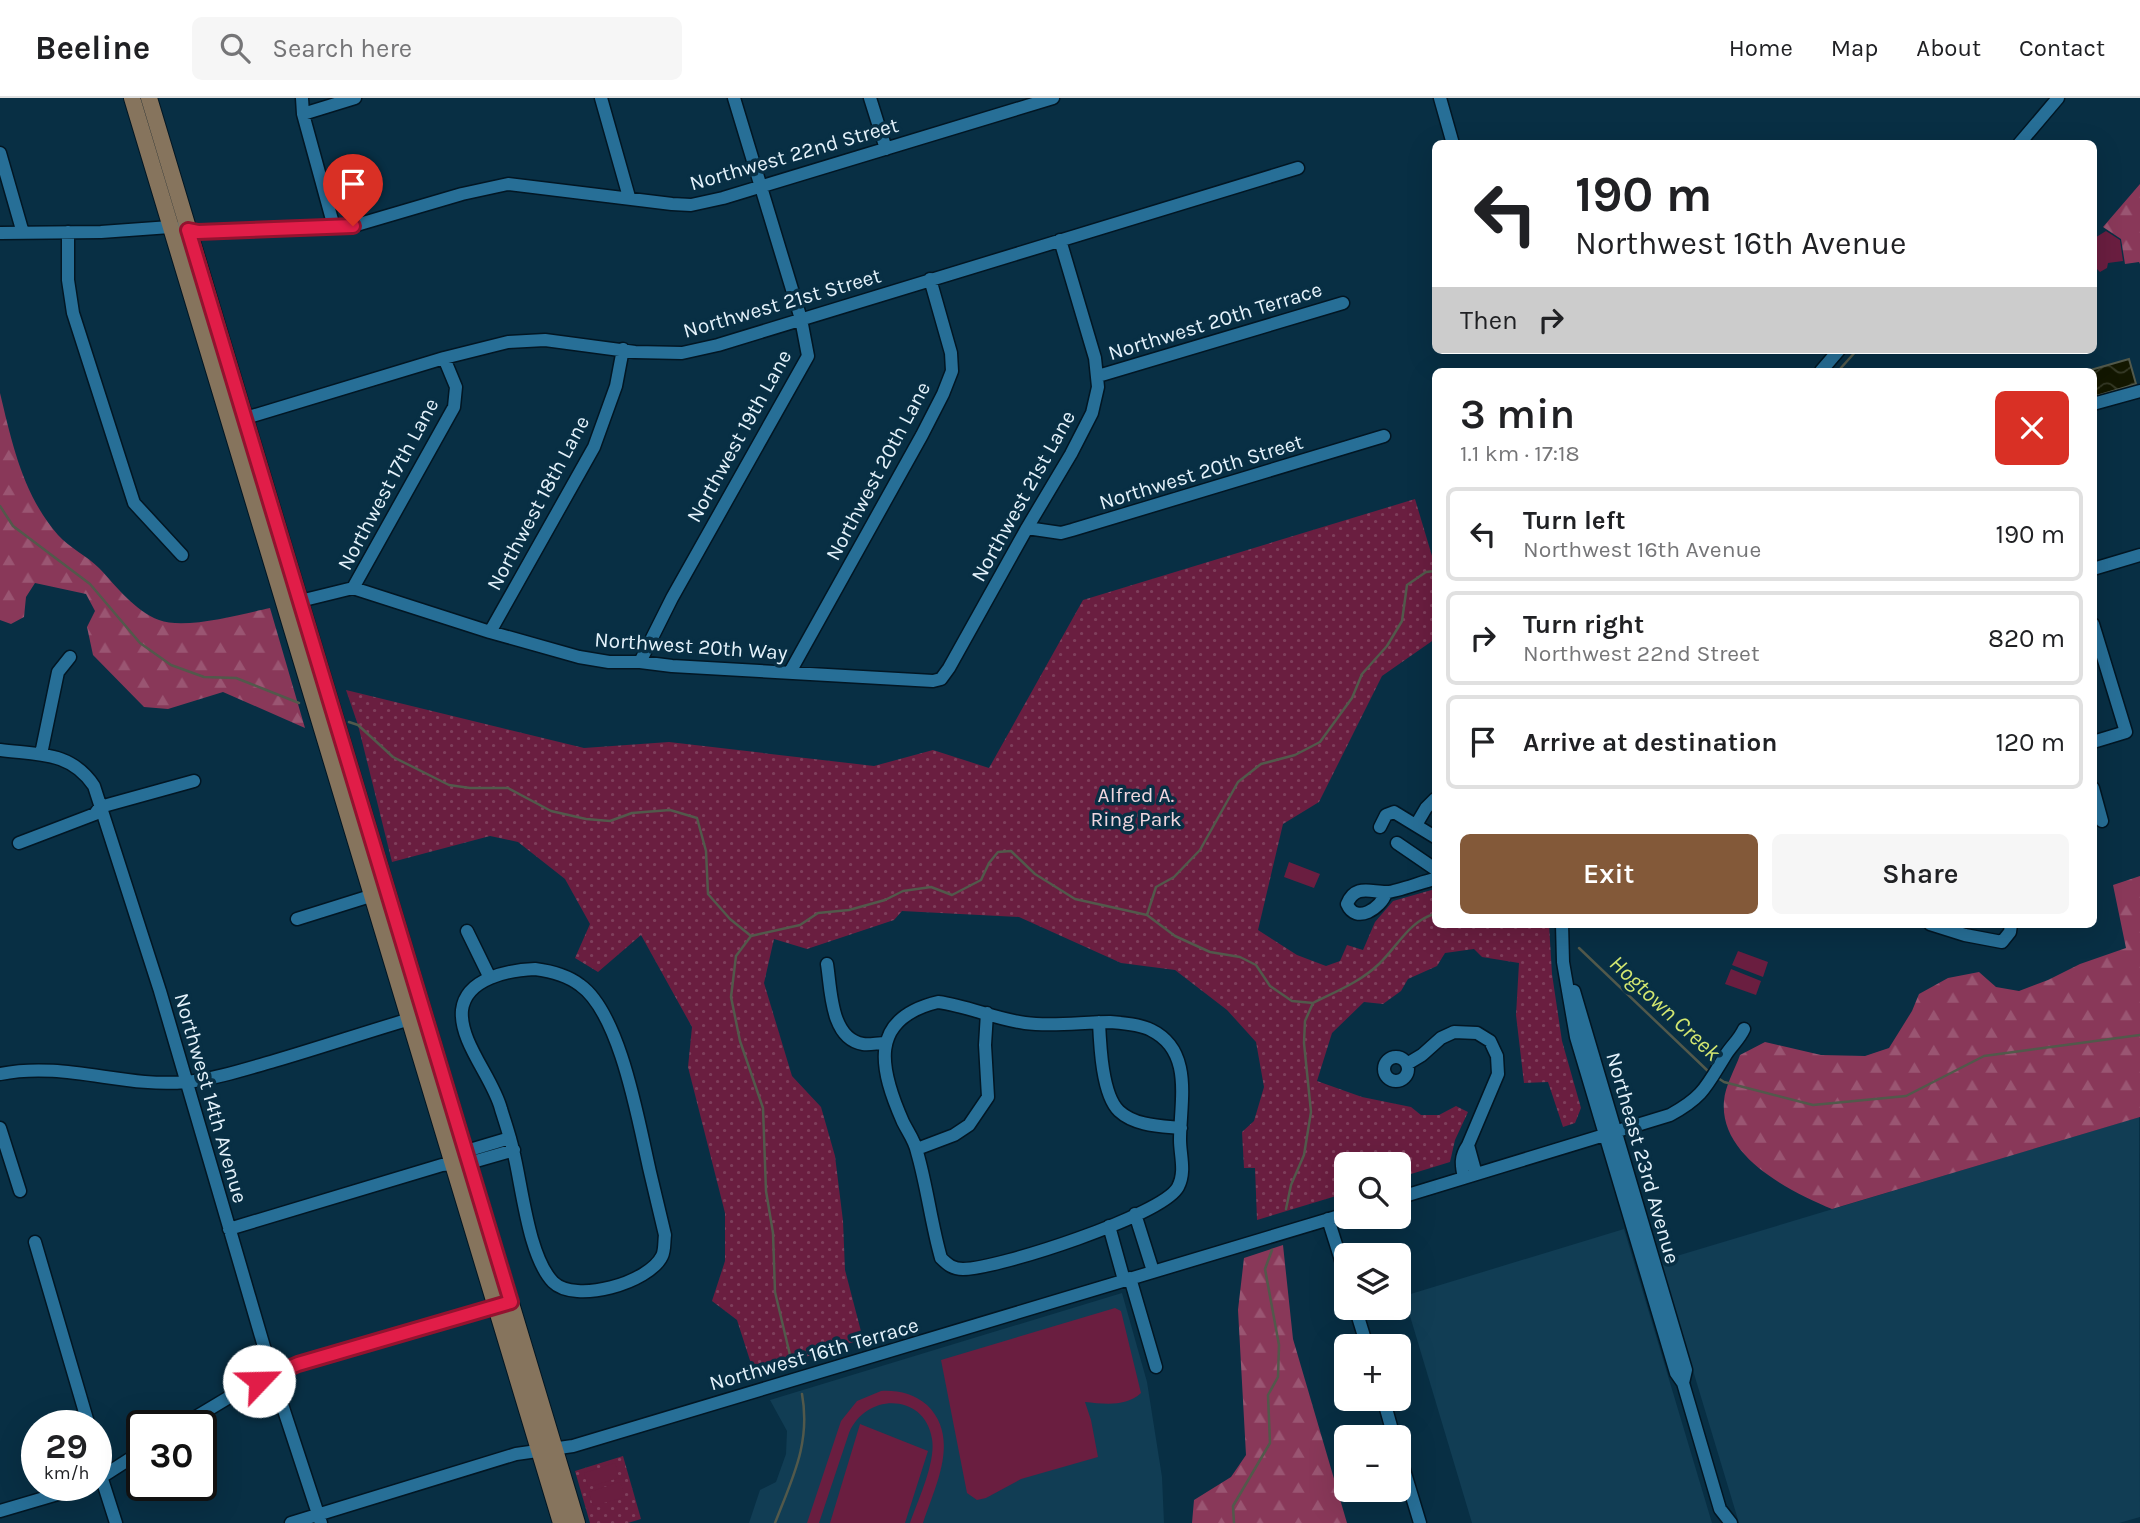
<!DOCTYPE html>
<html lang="en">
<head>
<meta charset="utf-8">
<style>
  body { margin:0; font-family:Karla,sans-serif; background:#f6f6f6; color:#202124; height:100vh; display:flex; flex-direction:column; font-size:26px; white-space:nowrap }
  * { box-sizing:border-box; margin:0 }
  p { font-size:23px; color:#757577 }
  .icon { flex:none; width:38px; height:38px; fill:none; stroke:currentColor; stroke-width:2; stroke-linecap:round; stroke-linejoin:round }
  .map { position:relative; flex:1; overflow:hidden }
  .details { position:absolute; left:1432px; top:270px; width:665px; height:560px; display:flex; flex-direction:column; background:#fff; border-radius:10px; box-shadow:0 7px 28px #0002 }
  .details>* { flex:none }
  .banner { position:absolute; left:1432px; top:42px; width:665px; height:214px; border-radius:10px; box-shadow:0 7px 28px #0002; background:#fff; color:#202124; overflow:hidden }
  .fabs { position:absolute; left:1334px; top:1054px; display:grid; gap:14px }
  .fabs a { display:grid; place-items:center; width:77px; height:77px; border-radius:10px; background:#fff; box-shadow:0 7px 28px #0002; font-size:35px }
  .speed { position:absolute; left:21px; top:1312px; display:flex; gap:14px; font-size:35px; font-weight:700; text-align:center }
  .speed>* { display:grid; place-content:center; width:91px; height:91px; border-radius:50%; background:#fff; box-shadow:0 7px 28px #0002; line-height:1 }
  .speed small { font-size:18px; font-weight:400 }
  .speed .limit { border:4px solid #111; border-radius:10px; background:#fff; color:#111 }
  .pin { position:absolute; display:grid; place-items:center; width:60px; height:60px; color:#fff; margin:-72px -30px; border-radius:50% 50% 50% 0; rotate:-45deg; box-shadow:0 0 7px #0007 }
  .pin .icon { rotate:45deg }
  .me { position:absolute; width:77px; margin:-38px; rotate:66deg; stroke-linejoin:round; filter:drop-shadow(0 0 5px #0008) }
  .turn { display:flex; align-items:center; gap:24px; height:147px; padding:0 28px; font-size:32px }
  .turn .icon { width:91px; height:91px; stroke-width:2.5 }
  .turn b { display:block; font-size:49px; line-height:60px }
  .then { display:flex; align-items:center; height:66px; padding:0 28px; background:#0003; gap:14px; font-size:26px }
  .round { display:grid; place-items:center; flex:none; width:74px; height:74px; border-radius:10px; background:#f6f6f6 }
  .summary { display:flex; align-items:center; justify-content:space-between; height:119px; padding:0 28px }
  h1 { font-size:42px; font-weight:600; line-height:52px }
  .cta { display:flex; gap:14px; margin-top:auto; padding:14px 28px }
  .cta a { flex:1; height:80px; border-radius:10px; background:#835939; color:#fff; font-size:28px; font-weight:600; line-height:80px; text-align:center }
  .cta a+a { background:#f6f6f6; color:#202124 }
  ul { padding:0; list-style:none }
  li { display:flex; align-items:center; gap:21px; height:94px; margin:0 14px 10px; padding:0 14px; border:4px solid #e0e0e0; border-radius:10px }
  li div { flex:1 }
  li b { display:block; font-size:26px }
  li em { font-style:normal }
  header { display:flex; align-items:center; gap:42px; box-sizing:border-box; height:98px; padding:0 35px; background:#fff; border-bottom:2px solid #e0e0e0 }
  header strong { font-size:33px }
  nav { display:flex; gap:38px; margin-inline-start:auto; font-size:24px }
  .search { width:490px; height:63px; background:#f6f6f6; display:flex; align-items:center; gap:18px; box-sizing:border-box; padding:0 24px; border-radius:10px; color:#757577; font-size:26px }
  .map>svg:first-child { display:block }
  .built { fill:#113d54 }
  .green { fill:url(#green-dots) }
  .forest { fill:url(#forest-firs) }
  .pitch { fill:#6a1e40 }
  .water { fill:url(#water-waves); stroke:#52594b; stroke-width:2 }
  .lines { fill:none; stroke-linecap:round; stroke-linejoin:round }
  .stream { stroke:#52594b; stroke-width:2.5 }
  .minor-casing { stroke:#021623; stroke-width:15 }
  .major-casing { stroke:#021623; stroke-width:18 }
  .minor { stroke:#276f97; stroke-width:12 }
  .major { stroke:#86745d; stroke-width:16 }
  .route-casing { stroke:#92132f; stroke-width:18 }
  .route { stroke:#e11d48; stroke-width:12 }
  .labels { text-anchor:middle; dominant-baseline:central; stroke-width:7; stroke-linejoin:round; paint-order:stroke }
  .street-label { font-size:21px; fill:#e4f2fb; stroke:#082f44 }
  .park-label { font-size:21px; fill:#f0d7df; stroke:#082f44 }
  .water-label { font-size:23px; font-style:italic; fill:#d3e770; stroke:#082f44 }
</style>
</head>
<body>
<header>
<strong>Beeline</strong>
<div class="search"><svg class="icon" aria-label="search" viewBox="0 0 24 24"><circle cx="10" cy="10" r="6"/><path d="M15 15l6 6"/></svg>Search here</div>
<nav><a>Home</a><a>Map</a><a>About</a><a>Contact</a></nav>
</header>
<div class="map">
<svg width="2140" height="1425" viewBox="0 0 2140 1425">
  <defs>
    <pattern id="green-dots" width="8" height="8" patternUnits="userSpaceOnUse" patternTransform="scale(1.75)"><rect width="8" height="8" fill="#6a1e40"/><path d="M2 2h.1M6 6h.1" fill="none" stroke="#7f3f5c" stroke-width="1.8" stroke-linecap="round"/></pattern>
    <pattern id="forest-firs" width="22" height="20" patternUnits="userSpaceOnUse" patternTransform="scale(1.75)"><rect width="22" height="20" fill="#893859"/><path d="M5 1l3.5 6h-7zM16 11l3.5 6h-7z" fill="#9a5572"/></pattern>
    <pattern id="water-waves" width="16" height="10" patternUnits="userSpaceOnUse" patternTransform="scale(1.75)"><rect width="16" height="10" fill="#131700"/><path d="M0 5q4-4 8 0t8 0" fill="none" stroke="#353926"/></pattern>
  </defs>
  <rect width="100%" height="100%" fill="#082f44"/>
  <path class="built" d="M2139,1019l1,400 -21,6h-380l-79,-262z
    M1624,1131l88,294h-240l-68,-227z
    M1122,1195l25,89 15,95 2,46h-415l11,-33 16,-8 10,-28 1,-23 -17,-31z"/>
  <path class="green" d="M1415,401l20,67v73l-53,37 -63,126 -36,22 -25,106 39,25 29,11 14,-5 7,-16 16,5 12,-28 18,-21 42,-12v35h114l3,50 10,67 19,67 -6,15 -12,4 -15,-45 -24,1 -8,-68 3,-52 -37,-6 -8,-8 -29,4 -8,13 -29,13 -7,12 -18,13 -19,-2 -32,31 -15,48 45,16 49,10 10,8h18l17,-9 12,6 -13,28 -5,22 -52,16v-14h-52v29l-89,27 -2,-52h-11l-2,-36 12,-11 10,-34 -8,-45 -29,-32 -52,-40 -54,-7 -102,-46 -117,-6 -8,9 -87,29 -33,-10 -10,44 28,93 29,31 14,49 8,65 2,49 18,69 -109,34 -17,-53 -25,-19 13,-40v-48l-37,-146 4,-40 -51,-92 -43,37 -23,-14 15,-34 -25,-45 -47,-37 -28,-6 -98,26 -34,-137 -12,-35 238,58 85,-6 205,24 59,-16 56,18 94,-168z
    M623,1358l18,63 -13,4h-38l-15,-52z"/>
  <path class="forest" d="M2140,86v80l-1,-2 -14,2 -4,-25 -18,-12z
    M0,295c12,50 23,102 58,142 12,13 29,21 41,33 18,19 36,43 60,52 26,10 83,-6 111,-12l35,120 -82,-36 -55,17 -24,-2 -51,-52 -6,-28 8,-16 -9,-17 -51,-11 -9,14 -2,20 -13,7 -11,-4z
    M2140,778v241l-308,92c-43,-18 -113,-53 -108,-108 1,-15 11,-32 16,-46l25,-13 56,13 44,1 24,-8 23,-37 7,-17 29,-16 31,-6 17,15 23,4 29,-11 32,-16 46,-16 -13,-63z
    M1283,1147l10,94 54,184h-155l2,-23 37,-23 15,-22 -8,-145 6,-52z"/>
  <path class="pitch" d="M2106,133l14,9 3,21 -15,2 -1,5 -7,4 -7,-7v-26z
    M1289,764l31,12 -6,14 -30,-11z
    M1738,853l30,11 -5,15 -31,-12z
    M1731,871l30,12 -5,14 -31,-11z
    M1115,1210l6,3 20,82c-15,14 -37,11 -56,9l6,18 7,37 -77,22 -35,19 -9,2 -10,-7 -26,-133z
    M881,1293c17,-1 33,3 46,14 34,33 8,81 -4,118h-13c8,-23 26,-61 22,-84 -7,-46 -66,-47 -83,-6l-30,90h-12l34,-102 16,-20z
    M860,1326l68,27 -23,72h-75z
    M615,1365l4,15 -31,9 -4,-14z
    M620,1384l5,15 -32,9 -4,-14z"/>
  <path class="water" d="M2129,261l7,25 -43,13v-26h-6z"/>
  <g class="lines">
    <path class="stream" d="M1840,271l17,-19
      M0,408l13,20 77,58 50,59 31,22 33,12 32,1 63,25
      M349,624l9,3 35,32 56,28 21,3h38l43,23 35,8 24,2 22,-8 38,-3 27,8 9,33 2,43 22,25 21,17 49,-11 18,-12 31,-3 36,-10 18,-9 28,-4 21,8 29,-15 8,-17 9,-11 13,-1 24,23 40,25 72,16 28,21 35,16 30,5 16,8 14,21 22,15 21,2
      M1147,817l9,-28 18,-10 26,-27 38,-68 23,-18 34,-9 25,-13 32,-44 10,-24 25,-28 15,-25 5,-36 19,-13 9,-1
      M751,838l-15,20 -5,41 9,44 23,67 3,83 7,42 2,59 15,63
      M1579,850l130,124
      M1313,905c24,-12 47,-21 66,-39 18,-17 31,-44 56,-50
      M1718,980l6,4 89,23 93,-9 78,-40 156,-21
      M1286,1111l5,-24 13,-30 7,-43 -7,-69 1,-22 8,-18
      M775,1425c17,-44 36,-80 27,-129
      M1234,1425l-1,-17 37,-63 -2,-48 10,-18 1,-32 -14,-76 7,-19"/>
    <g class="minor-casing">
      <path id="minor" d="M302,0l1,16 31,113
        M601,0l28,99
        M870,0l16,51
        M1440,0l13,46
        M303,16l52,-16
        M2019,46l39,-46
        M0,55l23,80
        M68,134v48l5,33 61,190 48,52
        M0,135l101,-1 69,-5 28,5 155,-6 109,-32 46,-10 164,20 19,1 32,-7 330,-100
        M1821,273l18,-21
        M1098,278l245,-73
        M2093,306l47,-13
        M239,322l205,-62 64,-16 37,-2 90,12 47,1 36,-8 580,-177
        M1027,430l34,5 11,-3 312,-94
        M2093,471l47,-14
        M353,490l101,-181 2,-20 -12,-29
        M292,505l61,-15 137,44 89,25 30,5h31l32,4 261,15 8,-2 8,-11 78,-140 44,-74 21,-41 6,-26 -3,-29 -35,-118
        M2093,526l33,108 -33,10
        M490,534l104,-185 22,-61 7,-37
        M640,564l32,-64 136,-242 -7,-37 -67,-221
        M790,574l132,-237 21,-41 9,-23 -1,-18 -21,-74
        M0,652c38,5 71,1 94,36l66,205 112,383 49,149
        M41,656l17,-82 12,-15
        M2093,690l9,33
        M1416,727l10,-17 9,-9
        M1380,729l6,-12 8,-3 41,25
        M19,745l76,-29 5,-7 94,-26
        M1397,745l38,26
        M1386,795c-5,15 -30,32 -39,11 8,-20 23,-12 39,-12 8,1 38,-11 49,-13
        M297,821l83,-26
        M1562,826l1,38 13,75 100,336 7,10 37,126 11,14
        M1930,826l35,11 37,7 8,-10 1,-8
        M467,833l23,47
        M827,866c4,24 3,75 36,80 6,1 15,-1 22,-1
        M535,871c15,2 32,6 45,16 41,29 59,140 70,187 5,21 10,42 15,63 -1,6 0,15 -3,21 -13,27 -87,48 -109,26 -25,-26 -31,-97 -40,-132 -3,-14 -8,-28 -12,-41 -8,-31 -42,-67 -39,-99 4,-32 47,-40 73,-41z
        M1574,893l112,379 -3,13
        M938,904c30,4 57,17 87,21 28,4 57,-1 85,-1 12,1 30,2 41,8 43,21 29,72 29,110 0,15 6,32 -2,47 -15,28 -180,82 -215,82 -10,0 -15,-4 -22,-11 -10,-35 -14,-72 -24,-106 -2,-11 -9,-20 -14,-30 -23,-52 -36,-103 35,-120z
        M1099,924c1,23 3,73 20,89 16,15 42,15 62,17
        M1384 971a12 12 0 1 1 24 0a12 12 0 1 1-24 0Z
        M1407,966l15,-9 19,-17 13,-6 23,1 13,8 7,15 1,18 -30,71c-8,12 -7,19 -4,33
        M0,976c65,-13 124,14 186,8 29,-3 60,-13 88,-21 48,-14 95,-30 143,-44
        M0,1030l20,63
        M1468,1047l8,29
        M917,1051l37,-14 15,-10 19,-28 -3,-52 2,-32
        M460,1058l13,-7 37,-11
        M1398,1100l272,-83c33,-18 36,-28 55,-59 6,-10 14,-16 19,-27
        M1135,1116l18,57
        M1328,1121l18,57
        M1109,1128l15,54
        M229,1131l213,-64 27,-2 45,-13
        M35,1144l54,184
        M1130,1180l26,89
        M1355,1209l12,39
        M1383,1300l11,39
        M181,1328l65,-39 52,-23 205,-59
        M1398,1352l22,73
        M96,1354l5,24 15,47
        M97,1382l45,-29
        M0,1413l85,-25
        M291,1425l225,-69 57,-8 773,-232"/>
    </g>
    <g class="major-casing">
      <path id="major" d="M132,0l429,1425
        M149,0l428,1425"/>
    </g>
    <use href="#minor" class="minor"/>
    <use href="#major" class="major"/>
  </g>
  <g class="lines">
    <g class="route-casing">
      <path id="route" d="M259,1283l39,-17 213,-62 -323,-1072 10,2 155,-6"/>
    </g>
    <use href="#route" class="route"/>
  </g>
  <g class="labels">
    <g class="street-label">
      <text transform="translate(794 56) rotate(-16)">Northwest 22nd Street</text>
      <text transform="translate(782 205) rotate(-16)">Northwest 21st Street</text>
      <text transform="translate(1215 223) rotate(-17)">Northwest 20th Terrace</text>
      <text transform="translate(739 338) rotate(-61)">Northwest 19th Lane</text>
      <text transform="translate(878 373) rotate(-62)">Northwest 20th Lane</text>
      <text transform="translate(1201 374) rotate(-17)">Northwest 20th Street</text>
      <text transform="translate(388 386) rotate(-62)">Northwest 17th Lane</text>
      <text transform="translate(1023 398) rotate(-61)">Northwest 21st Lane</text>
      <text transform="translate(538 405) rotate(-62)">Northwest 18th Lane</text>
      <text transform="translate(691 548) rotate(4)">Northwest 20th Way</text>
      <text transform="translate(211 1000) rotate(74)">Northwest 14th Avenue</text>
      <text transform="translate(1643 1060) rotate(74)">Northeast 23rd Avenue</text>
      <text transform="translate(814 1256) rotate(-16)">Northwest 16th Terrace</text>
    </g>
    <g class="park-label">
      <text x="1136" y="697">Alfred A.<tspan x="1136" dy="24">Ring Park</tspan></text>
    </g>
    <g class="water-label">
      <text transform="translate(1665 910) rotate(43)">Hogtown Creek</text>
    </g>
  </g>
</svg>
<div class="fabs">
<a><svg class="icon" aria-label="search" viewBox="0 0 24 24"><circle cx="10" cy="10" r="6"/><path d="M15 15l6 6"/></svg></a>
<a><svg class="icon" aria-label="layers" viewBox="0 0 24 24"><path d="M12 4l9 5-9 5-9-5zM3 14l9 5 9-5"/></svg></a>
<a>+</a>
<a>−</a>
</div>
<div class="speed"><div>29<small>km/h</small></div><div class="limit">30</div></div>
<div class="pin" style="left:353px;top:128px;background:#d93025"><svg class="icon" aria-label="arrive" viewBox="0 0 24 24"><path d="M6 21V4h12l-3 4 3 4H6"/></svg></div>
<svg class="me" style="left:259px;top:1283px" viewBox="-20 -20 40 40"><circle r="19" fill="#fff"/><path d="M0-13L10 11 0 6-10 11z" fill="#e11d48"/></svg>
<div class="banner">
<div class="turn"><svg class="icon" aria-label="left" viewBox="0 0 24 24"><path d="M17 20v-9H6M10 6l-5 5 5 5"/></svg><div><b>190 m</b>Northwest 16th Avenue</div></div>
<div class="then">Then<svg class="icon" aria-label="right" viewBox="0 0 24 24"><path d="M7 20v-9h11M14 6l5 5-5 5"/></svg></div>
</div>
<section class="details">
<div class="summary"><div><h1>3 min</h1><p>1.1 km · 17:18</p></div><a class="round" style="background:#d93025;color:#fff"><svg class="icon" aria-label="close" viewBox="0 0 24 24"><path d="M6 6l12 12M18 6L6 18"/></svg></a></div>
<ul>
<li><svg class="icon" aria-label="left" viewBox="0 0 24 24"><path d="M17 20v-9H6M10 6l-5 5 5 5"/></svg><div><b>Turn left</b><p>Northwest 16th Avenue</p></div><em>190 m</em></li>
<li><svg class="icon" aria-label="right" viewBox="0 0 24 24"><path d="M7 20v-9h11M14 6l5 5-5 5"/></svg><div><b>Turn right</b><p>Northwest 22nd Street</p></div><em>820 m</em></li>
<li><svg class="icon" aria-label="arrive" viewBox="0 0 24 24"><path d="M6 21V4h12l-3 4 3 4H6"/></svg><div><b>Arrive at destination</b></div><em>120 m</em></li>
</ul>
<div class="cta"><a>Exit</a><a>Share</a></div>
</section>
</div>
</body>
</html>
